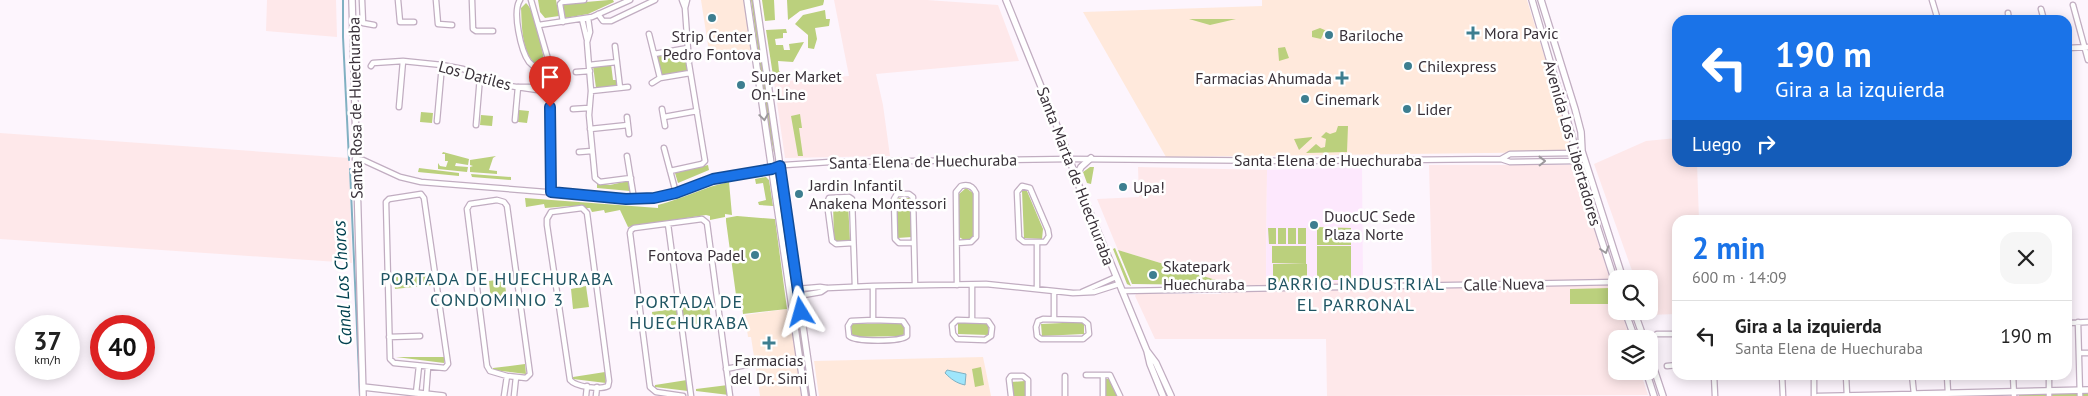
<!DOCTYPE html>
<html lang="es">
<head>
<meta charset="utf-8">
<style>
  body { margin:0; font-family:"PT Sans",sans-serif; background:#f6f6f6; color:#222; height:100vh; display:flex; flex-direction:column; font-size:19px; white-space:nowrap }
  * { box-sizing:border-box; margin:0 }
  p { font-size:16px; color:#767676 }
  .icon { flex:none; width:28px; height:28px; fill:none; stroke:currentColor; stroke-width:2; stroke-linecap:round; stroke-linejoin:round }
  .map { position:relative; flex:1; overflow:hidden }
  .panel { position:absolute; left:1672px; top:215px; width:400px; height:165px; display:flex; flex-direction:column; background:#fff; border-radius:15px; box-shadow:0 2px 12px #0003 }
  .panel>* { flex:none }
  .hud { position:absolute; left:1672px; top:15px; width:400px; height:152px; border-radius:15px; box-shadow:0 2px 12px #0003; background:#1a73e8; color:#fff; overflow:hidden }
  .tools { position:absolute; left:1608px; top:270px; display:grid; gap:10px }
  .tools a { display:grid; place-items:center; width:50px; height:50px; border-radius:10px; background:#fff; box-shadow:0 2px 12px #0003; font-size:25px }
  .speed { position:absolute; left:15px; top:315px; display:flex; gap:10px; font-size:25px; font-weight:700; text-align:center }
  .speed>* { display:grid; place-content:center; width:65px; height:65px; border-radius:50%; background:#fff; box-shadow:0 2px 12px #0003; line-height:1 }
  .speed small { font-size:12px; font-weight:400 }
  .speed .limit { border:8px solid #d22; background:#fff; color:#111 }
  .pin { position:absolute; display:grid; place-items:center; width:42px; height:42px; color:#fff; margin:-51px -21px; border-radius:50% 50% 50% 0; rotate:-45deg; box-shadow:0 0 5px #0007 }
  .pin .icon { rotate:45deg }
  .me { position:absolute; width:55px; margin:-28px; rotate:352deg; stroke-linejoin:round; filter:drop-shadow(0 0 4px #0008) }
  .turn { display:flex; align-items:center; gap:18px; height:105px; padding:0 20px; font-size:22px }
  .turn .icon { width:65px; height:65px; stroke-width:2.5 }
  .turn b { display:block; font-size:35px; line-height:42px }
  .then { display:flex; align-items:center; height:48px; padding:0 20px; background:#0003; gap:10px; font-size:19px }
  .round { display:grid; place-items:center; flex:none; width:52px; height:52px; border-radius:15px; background:#f6f6f6 }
  .overview { display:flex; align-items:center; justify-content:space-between; height:85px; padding:0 20px }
  h1 { font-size:30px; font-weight:700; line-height:38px; color:#1a73e8 }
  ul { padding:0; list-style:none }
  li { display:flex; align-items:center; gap:15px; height:70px; padding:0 20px; border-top:1px solid #e0e0e0 }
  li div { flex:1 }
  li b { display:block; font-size:19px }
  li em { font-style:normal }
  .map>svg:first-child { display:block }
  .commercial { fill:#ffe9dc }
  .industrial { fill:#fee8ea }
  .built { fill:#fde8fd }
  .green { fill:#bbd07d }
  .water { fill:#9fe6fc; stroke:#80b0c2 }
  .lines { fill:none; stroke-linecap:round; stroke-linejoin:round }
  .stream { stroke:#80b0c2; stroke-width:2 }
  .minor-casing { stroke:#c1adc1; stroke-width:7 }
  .tertiary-casing { stroke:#c1adc1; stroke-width:8 }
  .minor { stroke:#fff; stroke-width:4.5 }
  .tertiary { stroke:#fff; stroke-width:5.5 }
  .oneway { stroke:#9c989c }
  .route-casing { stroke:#114b97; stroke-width:12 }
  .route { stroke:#1a73e8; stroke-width:9 }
  .poi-dot { fill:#3d7e90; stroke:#fff; stroke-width:2 }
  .labels { text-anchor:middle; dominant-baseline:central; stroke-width:5; stroke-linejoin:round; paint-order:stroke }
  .poi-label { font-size:16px; fill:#393139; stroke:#fff; text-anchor:start }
  .street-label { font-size:16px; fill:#393139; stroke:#fff }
  .neighbourhood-label { font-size:18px; letter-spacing:1px; fill:#1f5462; stroke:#fff }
  .water-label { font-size:18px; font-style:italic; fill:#00404f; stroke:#fff }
</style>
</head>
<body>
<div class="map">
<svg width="2088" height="396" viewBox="0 0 2088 396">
  <rect width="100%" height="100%" fill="#fdf5fd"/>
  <path class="commercial" d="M701,0h43l7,52 -41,6z
    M1262,0h265l44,143 -4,9 -401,5 -83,-145 179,-6z
    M787,309l3,22h2l9,65h-41l-9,-59h-3l-3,-22z
    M983,357l8,39h-172l-5,-35z"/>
  <path class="industrial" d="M267,0h69l1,37 -71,-6z
    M834,0h93l71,5 21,56 -143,13 7,31 7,51 -105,2 -11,-76 75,-6z
    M0,133l349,25 3,105 -352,-24z
    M1677,138l1,24 19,1 2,57h-21l-1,94 -30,1 2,-36h-14l-41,-115 52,-23z
    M1429,165h144l43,133v13h5l9,28h-14v32h24l8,24 -321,1 -1,-57h-171l-20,-43 1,-2h85v-14h-5l-98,-30 -21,-51 42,-2 -1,-30 129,3 -1,113 166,-4z"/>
  <path class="built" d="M1362,167l1,114 -97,2 1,-113z"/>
  <path class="green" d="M538,0h18l3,16 -14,2 -5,-6z
    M609,0h4l1,2 -26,12 -23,4 -2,-14z
    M751,0h3l21,157 -6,-26z
    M762,0h12l1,20 -10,1z
    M787,0h37v1l-1,4 -23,6 -12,9z
    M526,3c10,8 17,50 19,63l-1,2c-23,-5 -22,-42 -23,-60z
    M825,10l1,9h4l-1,7 -14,2 2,11 -3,10 -6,-1v-13l-13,-11 8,-9z
    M1189,19h47l-26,6z
    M1320,28l7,3 -3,1 -3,7 -9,-2v-6z
    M786,29l1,4h-4v5l-8,1 1,6h7l1,5h6l-1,-6 15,-2 -11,20 -15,-1 1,10 5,4 1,7h-11l-8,-52z
    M1285,47l4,11 -10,3 -1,-13z
    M685,51l3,20 -27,4 -4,-19z
    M611,64l2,16h5v6l-22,2 -3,-22z
    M535,70l11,5v8h-12z
    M519,110l10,1 -2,12 -9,-1z
    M421,112l12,1 -1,10 -12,-1z
    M800,114l2,14h-3l4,28h-5l-7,-40z
    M481,115l12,1 -1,10 -12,-1z
    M1338,126h10l-1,26 -41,1 10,-9 5,4 4,-1 1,-8 -5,-2 5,-5 4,2 6,-2z
    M1312,137v1l-13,12 -5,-11z
    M443,152l26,7 -1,6 -12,-2 -1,3 13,1 -1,5 -29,-3v-6l2,3 6,1 2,-6h-3v-7h-3z
    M496,156l-3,2 -4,12 8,1v3l-27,-2v-5l3,-1 -3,-1v-5z
    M708,165l1,5 -31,13 -3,-10z
    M1090,167h4l-3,17 -4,-1 -4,-11z
    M419,168l40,5v3l-41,-4z
    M471,174l40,3v3l-39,-3z
    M766,177l3,3 4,26 -14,-1 -1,-3 8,-2 -3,-17 -7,1 -1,-5z
    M776,179l5,12 29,205h-3z
    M628,181l2,10 -33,-3v-5l13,2z
    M729,182l3,33 -7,-1v3l-15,3v-4l-4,-1 -78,12 -8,-17 -15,3 -1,-3 -12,2 -2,-4h-19l-1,-2 -25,2 -1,-4 -18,3 -1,-9 133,10v-3c24,-6 46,-18 71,-23z
    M966,188l7,5 1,42 -1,3 -7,3 -7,-4v-43z
    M1022,191h5l16,38 -1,10 -18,-1z
    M896,198h15l1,39 -15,1z
    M848,202l2,39h-16l-1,-38z
    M737,216l38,3 12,90 -44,5 -2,-19h-5l-10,-74v-3z
    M1317,227l34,1v17h-34z
    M1268,228h8v16h-7z
    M1278,228h8v16h-8z
    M1288,228h8v16h-8z
    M1298,228h8v16h-8z
    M1272,246h34v18l-34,-1z
    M1317,246h34v34h-34z
    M1115,248l16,38 -4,-2 -14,-35z
    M1118,250l98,30h5v5l-89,-1z
    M1273,264h34v18h-34z
    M431,272l1,13 -37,4 -1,-12z
    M504,279l3,19 -16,3 -2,-20z
    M586,286l3,21 -16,2 -2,-20z
    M1611,288l5,16h-46v-15z
    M709,304l2,18 -57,8 -2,-18z
    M1084,322v12l-42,2 -1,-12z
    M901,323l3,3v8l-3,2 -47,1 -2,-3 -1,-8 2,-2z
    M958,323h31l-1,12 -30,-1z
    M396,357h48v6z
    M525,364l1,10 -33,-4v-2z
    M981,367l3,18 -9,2 -3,-18z
    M605,372l1,11 -33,-4v-2z
    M1106,379h3l8,17h-11z
    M687,380l1,11 -33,-4v-2z
    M1025,381v15h-12l-2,-14z
    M728,385l1,10 -33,-4v-2z
    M2088,393v3h-69v-1z"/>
  <path class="water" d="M947,370l19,4 -1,11c-9,-2 -14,-6 -20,-12z"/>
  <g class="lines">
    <path class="stream" d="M343,0v37l6,123
      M350,169l10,227"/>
    <g class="minor-casing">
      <path id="minor" d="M362,0l1,23 11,2
        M398,0l2,22h14
        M436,0l2,24 14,1
        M472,0l1,29 3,2h17
        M520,0c-8,12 1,51 9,62 6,7 14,9 22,10
        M531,0l19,66 1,126
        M682,0l3,8
        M1932,0l6,20
        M2073,5l15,55
        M2041,9l3,11
        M2008,13l1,7
        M598,14l5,7h8l44,-21
        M588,18l2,14 -3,10 4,49 -2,24 6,63 5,4 31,-4
        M582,19l5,21
        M563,22l-3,-18 2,-2 22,-2
        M539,25l53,-8 38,-17
        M649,34l11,44
        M615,46l5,42
        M2068,48l20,-1
        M654,54l34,-6
        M589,65l28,-3
        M371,66l2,-3 30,-2 39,4 21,4 33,15 55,8
        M576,72l14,-1
        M652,83l8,-5 30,-5
        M519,87h32
        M591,91l37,-4
        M399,107l4,-46
        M573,109l16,-1
        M662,109l3,17
        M627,117l2,17
        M664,117l33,-6
        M515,120l3,-33
        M437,121l5,-56
        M476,125l4,-48
        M590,129l38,-4
        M664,148l12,45
        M579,152l13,-1
        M627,156l7,43
        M355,159l8,1 37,17 21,5 213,17 28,-2 51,-18 59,-10 13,-4 45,-3 240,-3 226,2 205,-2 9,3 66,-1 8,-2
        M1501,159l9,-5 66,-1
        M670,171l32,-7 3,-3 -16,-97 -4,-56 2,-8
        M1022,186l8,2 18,42 1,6 -4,6h-21l-5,-4 -2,-46z
        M421,194l3,4 24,166 -3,4 -51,-5 -4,-4 -4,-157 3,-3z
        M497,200l7,2 3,4 23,168 -4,4 -19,-2 -17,-5 -3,-5 -20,-157 3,-5z
        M582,208l5,5 22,168 -1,5c-8,4 -32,1 -38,-6l-23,-155v-6l4,-7z
        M668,224l23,172
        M1037,242v47
        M853,243l-17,1 -4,-3 -5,-38 2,-5 20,-1 3,2 3,87
        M914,243h-15l-4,-4 -1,-40 3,-5h12l4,3 2,88
        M957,243l14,-1 5,-5v-44c-3,-7 -8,-9 -15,-7l-5,6 1,93
        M972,285v35
        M873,286v34
        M797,289l23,-2 7,1 46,-2 113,-2 87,9 21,-1 25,-8
        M1122,291l494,-9
        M1054,292v27
        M1082,292l34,-15
        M798,296l23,-4 6,-4
        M1043,319l40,1 5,4 1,10 -6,5h-42l-4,-3 -1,-9 2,-6z
        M873,320l30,1 4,6v9c-6,6 -52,6 -58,0l-1,-10 3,-5z
        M957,320l31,1 4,6 -1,9 -6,4 -28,-1 -4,-5 -1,-9z
        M2078,322l2,74
        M2068,323l20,-1
        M1657,334h21
        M389,337l31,-1
        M2079,353h9
        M1667,366l11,-1
        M726,369l25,-5
        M1086,375h24l10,21
        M1103,375v21
        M1714,375l1,21
        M1782,375l1,21
        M1814,375v21
        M1846,375l1,21
        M1947,375l1,18
        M2013,375l1,21
        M2049,375v21
        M1065,376v20
        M416,393l3,-27
        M426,394l2,-27
        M504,396l3,-20
        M514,396l2,-19
        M586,396l1,-10
        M596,396l1,-9
        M683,396l-27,-4 -6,-5 -20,-154 1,-3 3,-2 68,-9 5,4 23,173
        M1011,396l-2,-17 2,-3h12l5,4v16
        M1818,396l96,-2 -2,-19"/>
    </g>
    <g class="tertiary-casing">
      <path id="tertiary" d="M352,0l11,396
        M747,0l58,396
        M756,0l57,396
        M1006,0l57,141 16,45 68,165 3,13 13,32
        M1532,0l41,140 3,21 40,124
        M1541,0l34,109 6,23 1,19 41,128
        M1076,177l5,-10 10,-9
        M1625,311l10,28
        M1634,311l10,28
        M1147,351l9,12 15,33
        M1649,354l14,42
        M1646,371l8,25
        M363,387l80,9
        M1914,396v-2l174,-4"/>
    </g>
    <use href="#minor" class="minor"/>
    <use href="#tertiary" class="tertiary"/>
  </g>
  <defs><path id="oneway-chevron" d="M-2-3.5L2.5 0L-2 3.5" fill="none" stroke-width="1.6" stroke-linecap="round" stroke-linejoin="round" transform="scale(1.25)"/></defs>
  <g class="oneway">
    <use href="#oneway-chevron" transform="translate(764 117) rotate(82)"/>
    <use href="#oneway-chevron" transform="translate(1542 161) rotate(-1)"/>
    <use href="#oneway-chevron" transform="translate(1605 250) rotate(72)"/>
  </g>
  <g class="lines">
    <g class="route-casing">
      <path id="route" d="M550,107l1,85 75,7 28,-1 22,-5 37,-14 59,-10 8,-3 21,146"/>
    </g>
    <use href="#route" class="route"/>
  </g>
  <g class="poi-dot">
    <circle cx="712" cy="18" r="5"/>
    <path d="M1470.5 25.5h5v5h5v5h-5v5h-5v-5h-5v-5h5z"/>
    <circle cx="1329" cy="35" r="5"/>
    <circle cx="1408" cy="66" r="5"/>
    <path d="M1339.5 70.5h5v5h5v5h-5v5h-5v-5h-5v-5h5z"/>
    <circle cx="741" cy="85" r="5"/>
    <circle cx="1305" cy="99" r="5"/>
    <circle cx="1407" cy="109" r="5"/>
    <circle cx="1123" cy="187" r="5"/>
    <circle cx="799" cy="194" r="5"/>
    <circle cx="1314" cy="225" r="5"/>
    <circle cx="755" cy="255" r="5"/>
    <circle cx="1153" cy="275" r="5"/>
    <path d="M766.5 335.5h5v5h5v5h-5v5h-5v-5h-5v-5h5z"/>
  </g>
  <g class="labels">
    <g class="poi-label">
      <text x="1484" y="33">Mora Pavic</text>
      <text x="1339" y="35">Bariloche</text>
      <text x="712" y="36" text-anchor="middle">Strip Center<tspan x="712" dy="18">Pedro Fontova</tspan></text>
      <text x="1418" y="66">Chilexpress</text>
      <text x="751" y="76">Super Market<tspan x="751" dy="18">On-Line</tspan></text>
      <text x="1332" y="78" text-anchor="end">Farmacias Ahumada</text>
      <text x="1315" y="99">Cinemark</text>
      <text x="1417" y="109">Lider</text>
      <text x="809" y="185">Jardin Infantil<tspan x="809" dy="18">Anakena Montessori</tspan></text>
      <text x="1133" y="187">Upa!</text>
      <text x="1324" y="216">DuocUC Sede<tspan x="1324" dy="18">Plaza Norte</tspan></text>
      <text x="745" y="255" text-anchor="end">Fontova Padel</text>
      <text x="1163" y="266">Skatepark<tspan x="1163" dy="18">Huechuraba</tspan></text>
      <text x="769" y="360" text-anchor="middle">Farmacias<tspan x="769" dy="18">del Dr. Simi</tspan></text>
    </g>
    <g class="street-label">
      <text transform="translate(475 75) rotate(15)">Los Datiles</text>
      <text transform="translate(355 108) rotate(-91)">Santa Rosa de Huechuraba</text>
      <text transform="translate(1573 143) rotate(74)">Avenida Los Libertadores</text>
      <text x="1328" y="160">Santa Elena de Huechuraba</text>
      <text transform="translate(923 161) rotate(-1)">Santa Elena de Huechuraba</text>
      <text transform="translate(1076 176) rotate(69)">Santa Marta de Huechuraba</text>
      <text transform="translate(1504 284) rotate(-1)">Calle Nueva</text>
    </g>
    <g class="neighbourhood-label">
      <text x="497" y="278">PORTADA DE HUECHURABA<tspan x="497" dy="21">CONDOMINIO 3</tspan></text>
      <text x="1356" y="283">BARRIO INDUSTRIAL<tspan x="1356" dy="21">EL PARRONAL</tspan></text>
      <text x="689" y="301">PORTADA DE<tspan x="689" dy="21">HUECHURABA</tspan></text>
    </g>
    <g class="water-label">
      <text transform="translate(342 283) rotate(-93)">Canal Los Choros</text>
    </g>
  </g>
</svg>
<div class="tools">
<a><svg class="icon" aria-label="search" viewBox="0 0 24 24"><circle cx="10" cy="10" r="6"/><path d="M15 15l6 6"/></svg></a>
<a><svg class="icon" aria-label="layers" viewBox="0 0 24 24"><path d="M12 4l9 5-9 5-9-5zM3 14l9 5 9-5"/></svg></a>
</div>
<div class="speed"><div>37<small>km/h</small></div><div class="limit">40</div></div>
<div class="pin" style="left:550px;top:107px;background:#d93025"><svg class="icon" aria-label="arrive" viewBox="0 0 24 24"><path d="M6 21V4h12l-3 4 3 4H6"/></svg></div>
<svg class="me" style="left:801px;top:312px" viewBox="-20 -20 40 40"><path d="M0-17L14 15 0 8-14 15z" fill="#1a73e8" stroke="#fff" stroke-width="4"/></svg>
<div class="hud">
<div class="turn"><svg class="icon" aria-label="left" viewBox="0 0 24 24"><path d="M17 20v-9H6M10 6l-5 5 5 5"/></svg><div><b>190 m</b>Gira a la izquierda</div></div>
<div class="then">Luego<svg class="icon" aria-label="right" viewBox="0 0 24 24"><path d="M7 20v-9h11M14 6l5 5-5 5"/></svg></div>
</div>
<section class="panel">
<div class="overview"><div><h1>2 min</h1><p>600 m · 14:09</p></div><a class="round"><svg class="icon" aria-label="close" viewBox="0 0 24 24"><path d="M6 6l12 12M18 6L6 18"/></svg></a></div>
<ul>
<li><svg class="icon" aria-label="left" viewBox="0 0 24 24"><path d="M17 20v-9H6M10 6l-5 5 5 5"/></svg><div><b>Gira a la izquierda</b><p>Santa Elena de Huechuraba</p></div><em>190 m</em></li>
</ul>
</section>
</div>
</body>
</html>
